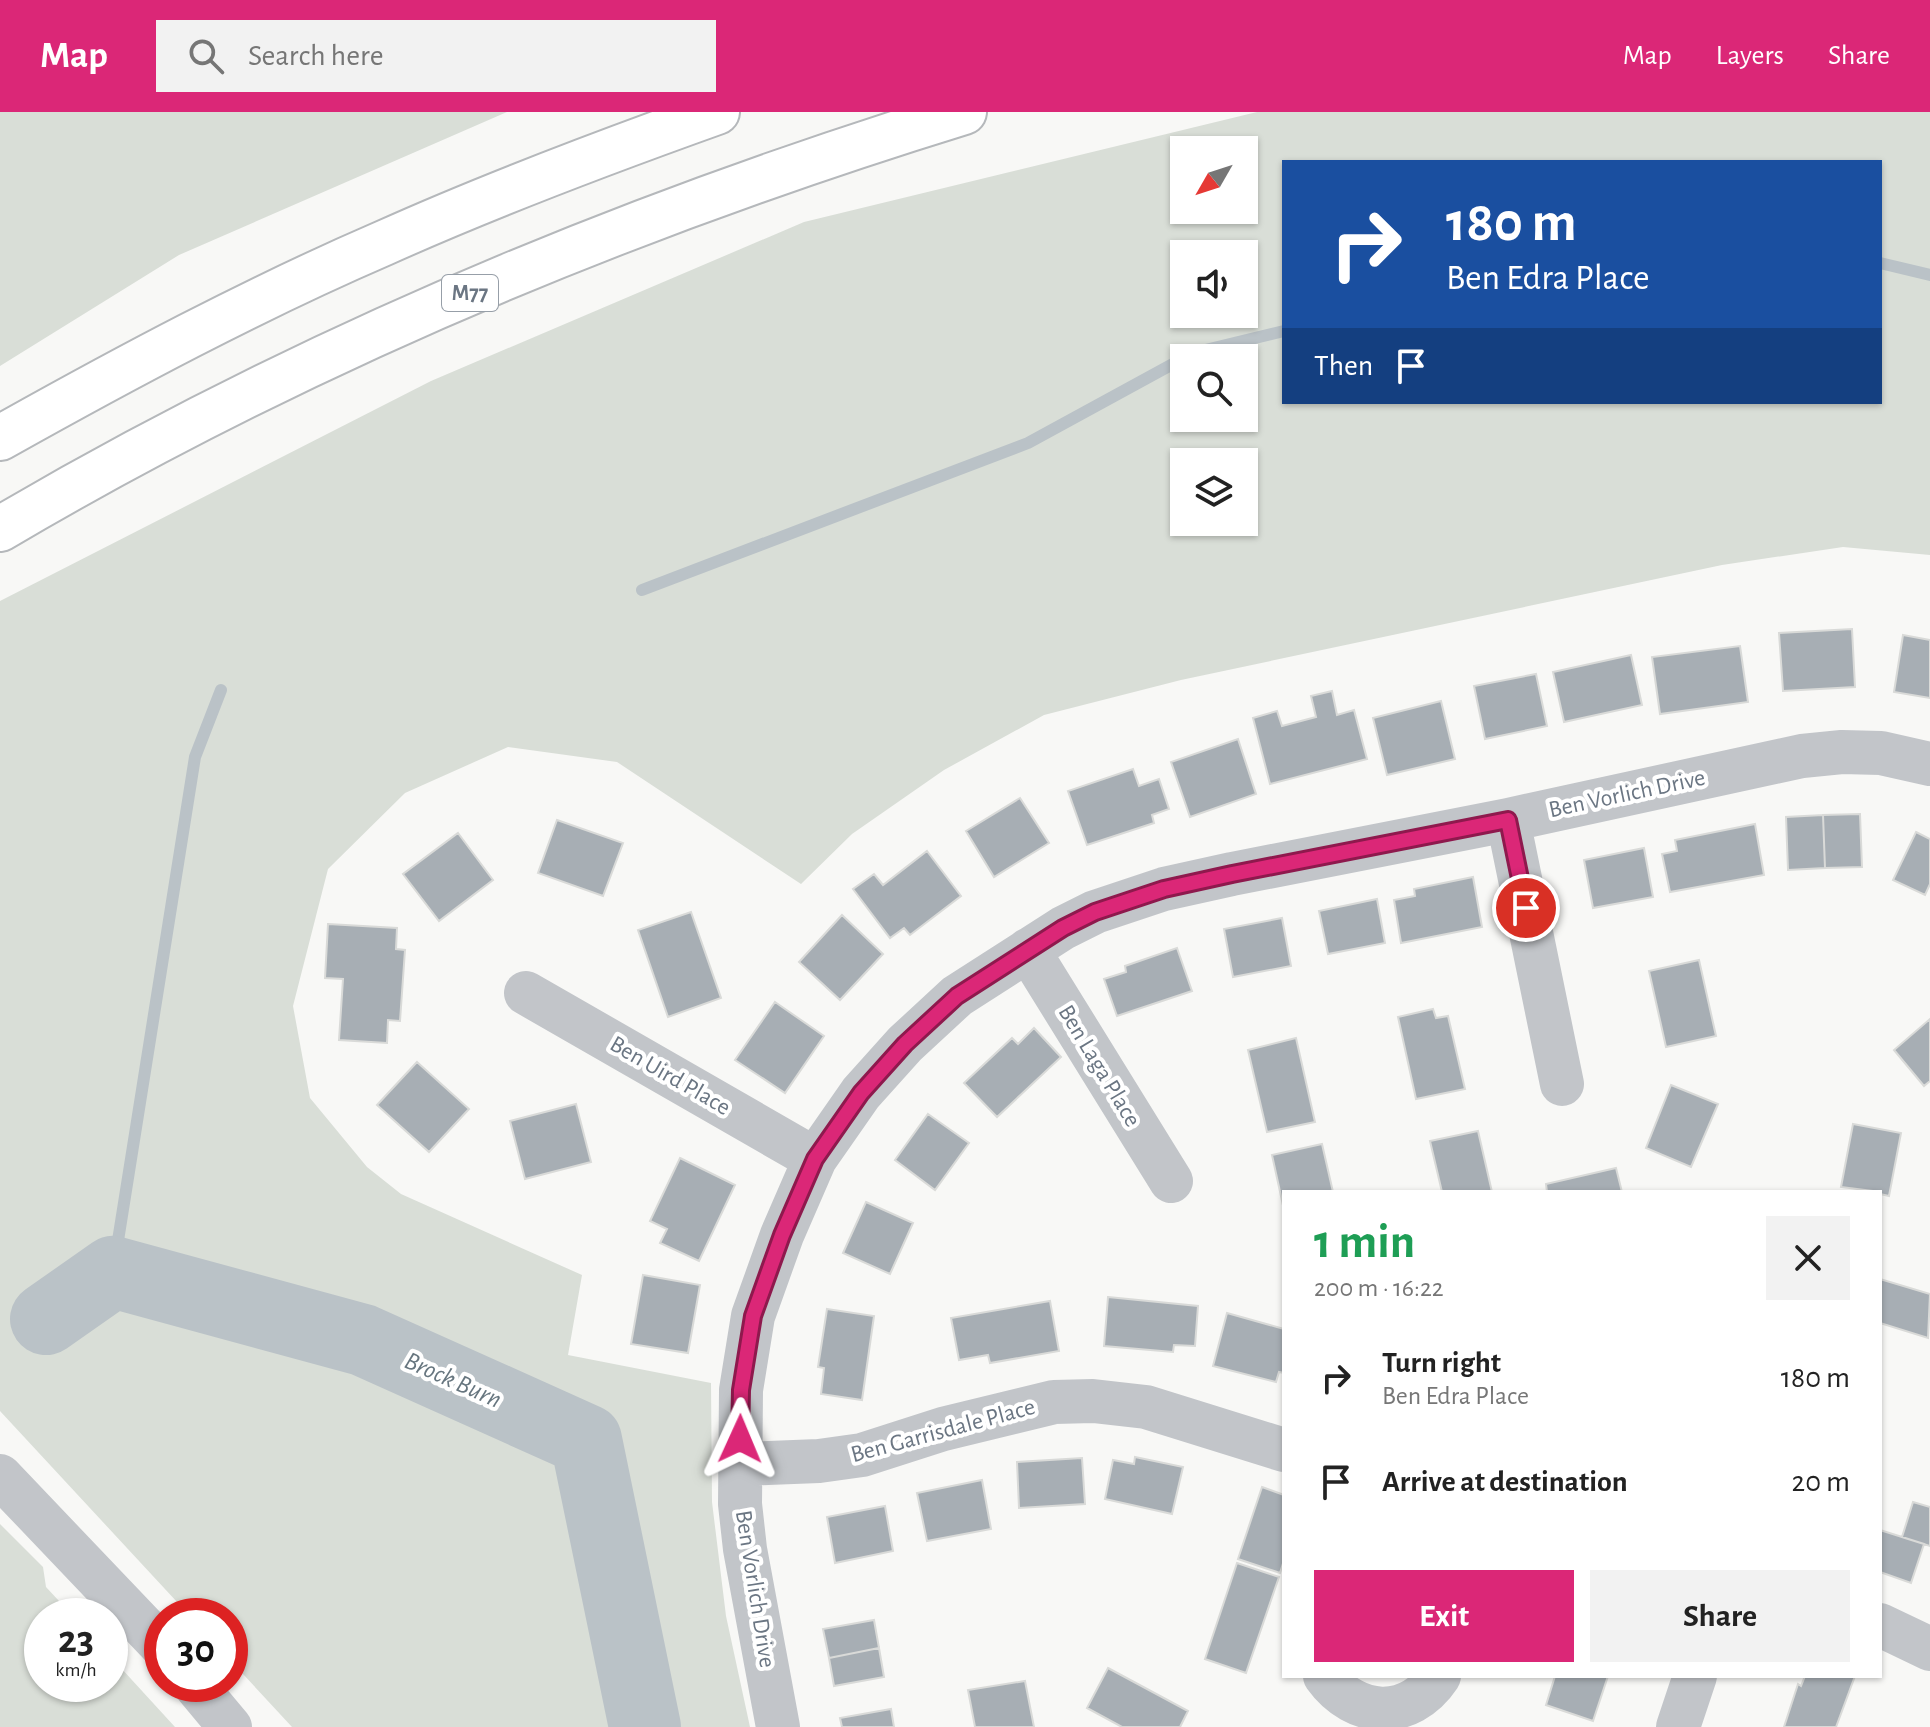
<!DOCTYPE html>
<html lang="en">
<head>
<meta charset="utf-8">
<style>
  body { margin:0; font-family:"Alegreya Sans",sans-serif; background:#f2f2f2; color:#222; height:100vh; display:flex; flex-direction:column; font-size:30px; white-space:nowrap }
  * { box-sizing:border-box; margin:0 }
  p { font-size:26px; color:#767676 }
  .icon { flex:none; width:44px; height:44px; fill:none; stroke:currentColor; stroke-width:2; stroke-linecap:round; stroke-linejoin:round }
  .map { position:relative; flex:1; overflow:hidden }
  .sheet { position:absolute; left:1282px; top:1078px; width:600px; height:488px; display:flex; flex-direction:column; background:#fff; border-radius:0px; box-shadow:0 2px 6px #0004 }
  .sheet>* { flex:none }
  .hud { position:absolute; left:1282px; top:48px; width:600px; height:244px; border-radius:0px; box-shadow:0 2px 6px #0004; background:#1a4fa0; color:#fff; overflow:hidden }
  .needle { width:52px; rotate:231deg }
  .buttons { position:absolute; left:1170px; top:24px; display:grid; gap:16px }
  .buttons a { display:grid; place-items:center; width:88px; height:88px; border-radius:0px; background:#fff; box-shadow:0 2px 6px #0004; font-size:40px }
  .speed { position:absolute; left:24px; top:1486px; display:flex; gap:16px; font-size:40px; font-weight:700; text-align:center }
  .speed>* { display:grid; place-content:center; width:104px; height:104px; border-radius:50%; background:#fff; box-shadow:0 2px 6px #0004; line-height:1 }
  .speed small { font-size:20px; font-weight:400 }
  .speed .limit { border:12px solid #d22; background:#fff; color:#111 }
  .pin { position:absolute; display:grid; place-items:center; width:68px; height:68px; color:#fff; margin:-34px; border:4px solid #fff; border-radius:50%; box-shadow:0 2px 8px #0007 }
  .me { position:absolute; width:88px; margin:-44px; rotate:1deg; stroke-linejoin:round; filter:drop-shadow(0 0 6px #0008) }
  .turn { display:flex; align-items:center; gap:28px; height:168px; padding:0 32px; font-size:36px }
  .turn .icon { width:104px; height:104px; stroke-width:2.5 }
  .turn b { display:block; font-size:56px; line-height:68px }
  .then { display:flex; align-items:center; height:76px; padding:0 32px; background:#0003; gap:16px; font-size:30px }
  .round { display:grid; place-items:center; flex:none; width:84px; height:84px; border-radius:0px; background:#f2f2f2 }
  .head { display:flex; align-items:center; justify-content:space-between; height:136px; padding:0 32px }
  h1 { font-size:48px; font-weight:600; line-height:60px; color:#1e9e55 }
  .primary-button { display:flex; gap:16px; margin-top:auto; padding:16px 32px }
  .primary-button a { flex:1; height:92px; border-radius:0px; background:#db2777; color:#fff; font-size:32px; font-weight:600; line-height:92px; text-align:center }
  .primary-button a+a { background:#f2f2f2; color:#222 }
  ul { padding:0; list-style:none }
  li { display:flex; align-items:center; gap:24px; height:104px; padding:0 32px }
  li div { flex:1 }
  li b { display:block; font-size:30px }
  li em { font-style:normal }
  header { display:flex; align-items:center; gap:48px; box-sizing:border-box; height:112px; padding:0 40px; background:#db2777; color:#fff }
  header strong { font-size:38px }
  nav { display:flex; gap:44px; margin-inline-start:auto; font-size:28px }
  .search { width:560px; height:72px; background:#f2f2f2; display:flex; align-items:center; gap:20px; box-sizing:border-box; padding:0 28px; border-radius:0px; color:#767676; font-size:30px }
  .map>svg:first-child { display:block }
  .green { fill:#d9ded7; fill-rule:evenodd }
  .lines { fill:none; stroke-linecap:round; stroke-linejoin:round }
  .stream { stroke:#bac2c7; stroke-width:12 }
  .river { stroke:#bac2c7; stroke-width:72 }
  .building { fill:#a7aeb4; stroke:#d9dad8; stroke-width:2 }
  .highway-casing { stroke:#b5b8bb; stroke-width:48 }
  .minor { stroke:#c2c5c9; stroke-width:44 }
  .highway { stroke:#fff; stroke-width:44 }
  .route-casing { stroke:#8e194d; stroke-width:20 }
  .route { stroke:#db2777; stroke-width:14 }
  .labels { text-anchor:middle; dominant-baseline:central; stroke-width:8; stroke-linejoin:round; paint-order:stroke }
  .shield { fill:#fff; stroke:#979fa8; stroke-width:2 }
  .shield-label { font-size:22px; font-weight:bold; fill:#6b7683 }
  .street-label { font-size:24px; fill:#6b7683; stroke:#fff }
  .water-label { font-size:26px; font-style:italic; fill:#67767f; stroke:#fff }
</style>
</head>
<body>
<header>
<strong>Map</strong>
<div class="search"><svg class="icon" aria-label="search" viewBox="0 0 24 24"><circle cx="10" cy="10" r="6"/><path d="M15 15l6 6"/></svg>Search here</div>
<nav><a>Map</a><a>Layers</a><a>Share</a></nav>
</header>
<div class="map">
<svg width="1930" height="1615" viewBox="0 0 1930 1615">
  <rect width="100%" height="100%" fill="#f8f8f6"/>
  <path class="green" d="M0,0h507l-328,143 -179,111z
    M1257,0h673v443l-87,-8 -121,18 -541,115 -137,35 -100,55 -92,64 -51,50 -184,-122 -109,-15 -103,46 -77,76 -35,137 17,92 57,69 34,27 181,81 -14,80 143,28 1,119 14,114 24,111h-458l-62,-67v-44h-40l-190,-205v-810l431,-220 373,-159zM1184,38h60v60h-60zM1284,50h596v240h-596zM1244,142v60h-60v-60zM1244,246v60h-60v-60zM1184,350h60v60h-60z
    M0,1412l43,43 3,20 27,29h-31v68h68v-28l65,71h-175z"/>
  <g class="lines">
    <path class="stream" d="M1880,151l50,12
      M642,478l386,-147 165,-90 91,-22
      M113,1160l82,-515 26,-67"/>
    <path class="river" d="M46,1207l67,-47 250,68 223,100 59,287"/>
  </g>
  <path class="building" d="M1852,517l3,58 -72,4 -4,-58z
    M1903,523l27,5v58l-36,-6z
    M1740,534l8,56 -88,12 -8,-57z
    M1631,543l11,50 -78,17 -11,-50z
    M1536,562l11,52 -62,13 -11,-53z
    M1332,579l5,24 17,-5 13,49 -97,25 -17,-66 24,-7 5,15 34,-9 -5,-21z
    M1441,589l14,58 -68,16 -14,-57z
    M1238,627l18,55 -66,23 -19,-55z
    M1133,657l6,17 20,-7 10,30 -17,6 2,8 -67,22 -19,-54z
    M1020,686l29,45 -55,34 -28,-46z
    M1860,702l2,53 -37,1 -2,-53z
    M1823,703l2,53 -37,2 -2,-53z
    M557,708l66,23 -20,53 -65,-23z
    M1755,712l9,51 -94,17 -8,-38 15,-3 -2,-11z
    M1916,720l14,7v45l-5,11 -32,-15z
    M458,721l35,47 -54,41 -36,-47z
    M1644,736l9,49 -60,11 -9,-48z
    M927,739l34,45 -51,39 -6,-7 -14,10 -37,-49 21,-15 9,11z
    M1473,765l9,50 -81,16 -7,-43 21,-4 -1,-7z
    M1377,787l8,44 -57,11 -9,-43z
    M691,800l30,86 -53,19 -30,-87z
    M842,803l41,39 -43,46 -41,-38z
    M1282,806l9,48 -58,11 -9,-48z
    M328,812l69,4 -1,21 9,1 -5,71 -12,-1 -1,23 -48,-3 4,-61 -18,-1z
    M1177,836l15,43 -75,25 -13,-37 22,-7 -1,-6z
    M1699,848l17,76 -50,11 -17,-76z
    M775,890l49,34 -39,57 -50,-33z
    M1433,897l3,9 12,-2 17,73 -49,10 -18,-82z
    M1930,907v62l-6,5 -30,-36z
    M1034,916l27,29 -64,60 -33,-34 48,-45 6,6z
    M1296,926l19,84 -48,10 -19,-82z
    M417,950l52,47 -40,43 -52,-47z
    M1671,973l47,19 -27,63 -45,-19z
    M576,992l15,58 -66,17 -15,-58z
    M928,1002l41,29 -34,47 -40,-30z
    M1853,1012l48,9 -12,63 -9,-2v-2l-39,-5z
    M1478,1019l14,61h-50l-12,-51z
    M1322,1032l11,48h-49v18l-12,-55z
    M680,1046l55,27 -36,76 -39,-18 7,-14 -17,-8z
    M1616,1056l6,24h-75l-1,-8z
    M866,1090l47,21 -23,51 -47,-21z
    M643,1163l57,10 -12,68 -57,-9z
    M1880,1167l50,15 -2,44 -48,-15z
    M1108,1185l90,9 -3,40 -21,-1 -1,7 -69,-6z
    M1050,1189l9,50 -69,12 -2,-8 -29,5 -8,-42z
    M827,1197l47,7 -12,84 -41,-6 3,-26 -6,-1z
    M1227,1201l57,16v44l-5,-1 -3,10 -63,-16z
    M1135,1345l48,10 -11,47 -67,-15 8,-39 21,4z
    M1082,1346l3,46 -66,4 -2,-46z
    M982,1368l9,49 -64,12 -10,-48z
    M1262,1375l22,8v65l-4,13 -42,-14z
    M1913,1390l17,5v39l-28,-9z
    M885,1394l8,45 -58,12 -8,-46z
    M1880,1418l44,14 -13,39 -31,-11z
    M1237,1451l42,14 -33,96 -41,-14z
    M874,1508l5,28 -50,10 -6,-29z
    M879,1536l5,29 -50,9 -5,-28z
    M1108,1556l80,43 -8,16h-58l-35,-19z
    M1555,1564h53l-15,45 -47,-16z
    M1805,1564h50l-19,51h-52l14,-43 3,2z
    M1025,1569l9,46h-59l-7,-37z
    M891,1597l3,18h-52l-2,-9z"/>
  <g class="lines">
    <g class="highway-casing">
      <path id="highway" d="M0,326c125,-70 252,-138 384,-195 109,-49 221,-91 333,-131
        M0,417c302,-178 630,-314 964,-417"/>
    </g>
    <path class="minor" d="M1508,708l54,264
      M1028,838l143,231
      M526,881l289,166
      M740,1352l79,-3 43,-6 81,-26 111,-27 39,-1 53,6 138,43
      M0,1364l162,170
      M1880,1513l50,24
      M1325,1564c30,42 84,45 114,0
      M194,1572l36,43
      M778,1615l-33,-178 -5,-45 1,-114 12,-74 29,-81 33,-76 46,-66 44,-49 52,-48 106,-68 32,-16 69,-23 68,-15 276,-54 294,-64 40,-4 39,1 49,11
      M1678,1615l17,-51"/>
    <use href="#highway" class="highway"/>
  </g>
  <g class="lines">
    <g class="route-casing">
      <path id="route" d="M740,1327l1,-49 12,-74 29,-81 33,-76 46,-66 44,-49 52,-48 106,-68 32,-16 69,-23 68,-15 276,-54 18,88"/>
    </g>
    <use href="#route" class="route"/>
  </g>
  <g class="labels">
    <rect class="shield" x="442" y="163" width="56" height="36" rx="6"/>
    <g class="shield-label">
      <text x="470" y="181">M77</text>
    </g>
    <g class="street-label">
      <text transform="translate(1627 682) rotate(-12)">Ben Vorlich Drive</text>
      <text transform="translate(1099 954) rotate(59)">Ben Laga Place</text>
      <text transform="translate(670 964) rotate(30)">Ben Uird Place</text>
      <text transform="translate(943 1319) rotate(-15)">Ben Garrisdale Place</text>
      <text transform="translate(755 1477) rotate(81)">Ben Vorlich Drive</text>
    </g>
    <g class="water-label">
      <text transform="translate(453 1268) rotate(24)">Brock Burn</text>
    </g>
  </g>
</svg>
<div class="buttons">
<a><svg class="needle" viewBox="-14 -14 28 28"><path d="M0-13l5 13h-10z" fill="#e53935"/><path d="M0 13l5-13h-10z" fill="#767676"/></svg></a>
<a><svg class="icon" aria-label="sound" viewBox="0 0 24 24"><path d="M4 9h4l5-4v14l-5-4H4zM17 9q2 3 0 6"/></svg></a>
<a><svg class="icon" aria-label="search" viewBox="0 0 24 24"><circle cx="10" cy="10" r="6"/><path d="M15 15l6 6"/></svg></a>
<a><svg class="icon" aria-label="layers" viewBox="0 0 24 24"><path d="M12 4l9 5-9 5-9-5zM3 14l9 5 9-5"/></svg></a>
</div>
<div class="speed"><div>23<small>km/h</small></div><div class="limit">30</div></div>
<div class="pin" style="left:1526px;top:796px;background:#d93025"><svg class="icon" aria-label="arrive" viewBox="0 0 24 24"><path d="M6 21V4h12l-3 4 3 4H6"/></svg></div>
<svg class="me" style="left:740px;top:1327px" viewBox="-20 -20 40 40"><path d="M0-17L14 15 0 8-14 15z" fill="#db2777" stroke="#fff" stroke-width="4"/></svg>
<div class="hud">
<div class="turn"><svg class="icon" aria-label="right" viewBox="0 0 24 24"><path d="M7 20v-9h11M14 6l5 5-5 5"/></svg><div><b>180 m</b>Ben Edra Place</div></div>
<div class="then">Then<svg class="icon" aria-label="arrive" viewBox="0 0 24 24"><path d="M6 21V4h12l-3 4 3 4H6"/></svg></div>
</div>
<section class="sheet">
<div class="head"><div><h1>1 min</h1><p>200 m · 16:22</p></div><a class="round"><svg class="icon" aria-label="close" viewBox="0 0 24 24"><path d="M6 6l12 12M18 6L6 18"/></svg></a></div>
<ul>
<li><svg class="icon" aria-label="right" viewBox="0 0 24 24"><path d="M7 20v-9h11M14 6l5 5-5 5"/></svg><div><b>Turn right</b><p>Ben Edra Place</p></div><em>180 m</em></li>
<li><svg class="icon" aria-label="arrive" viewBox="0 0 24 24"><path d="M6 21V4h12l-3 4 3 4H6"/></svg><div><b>Arrive at destination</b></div><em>20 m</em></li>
</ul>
<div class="primary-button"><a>Exit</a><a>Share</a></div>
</section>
</div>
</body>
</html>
